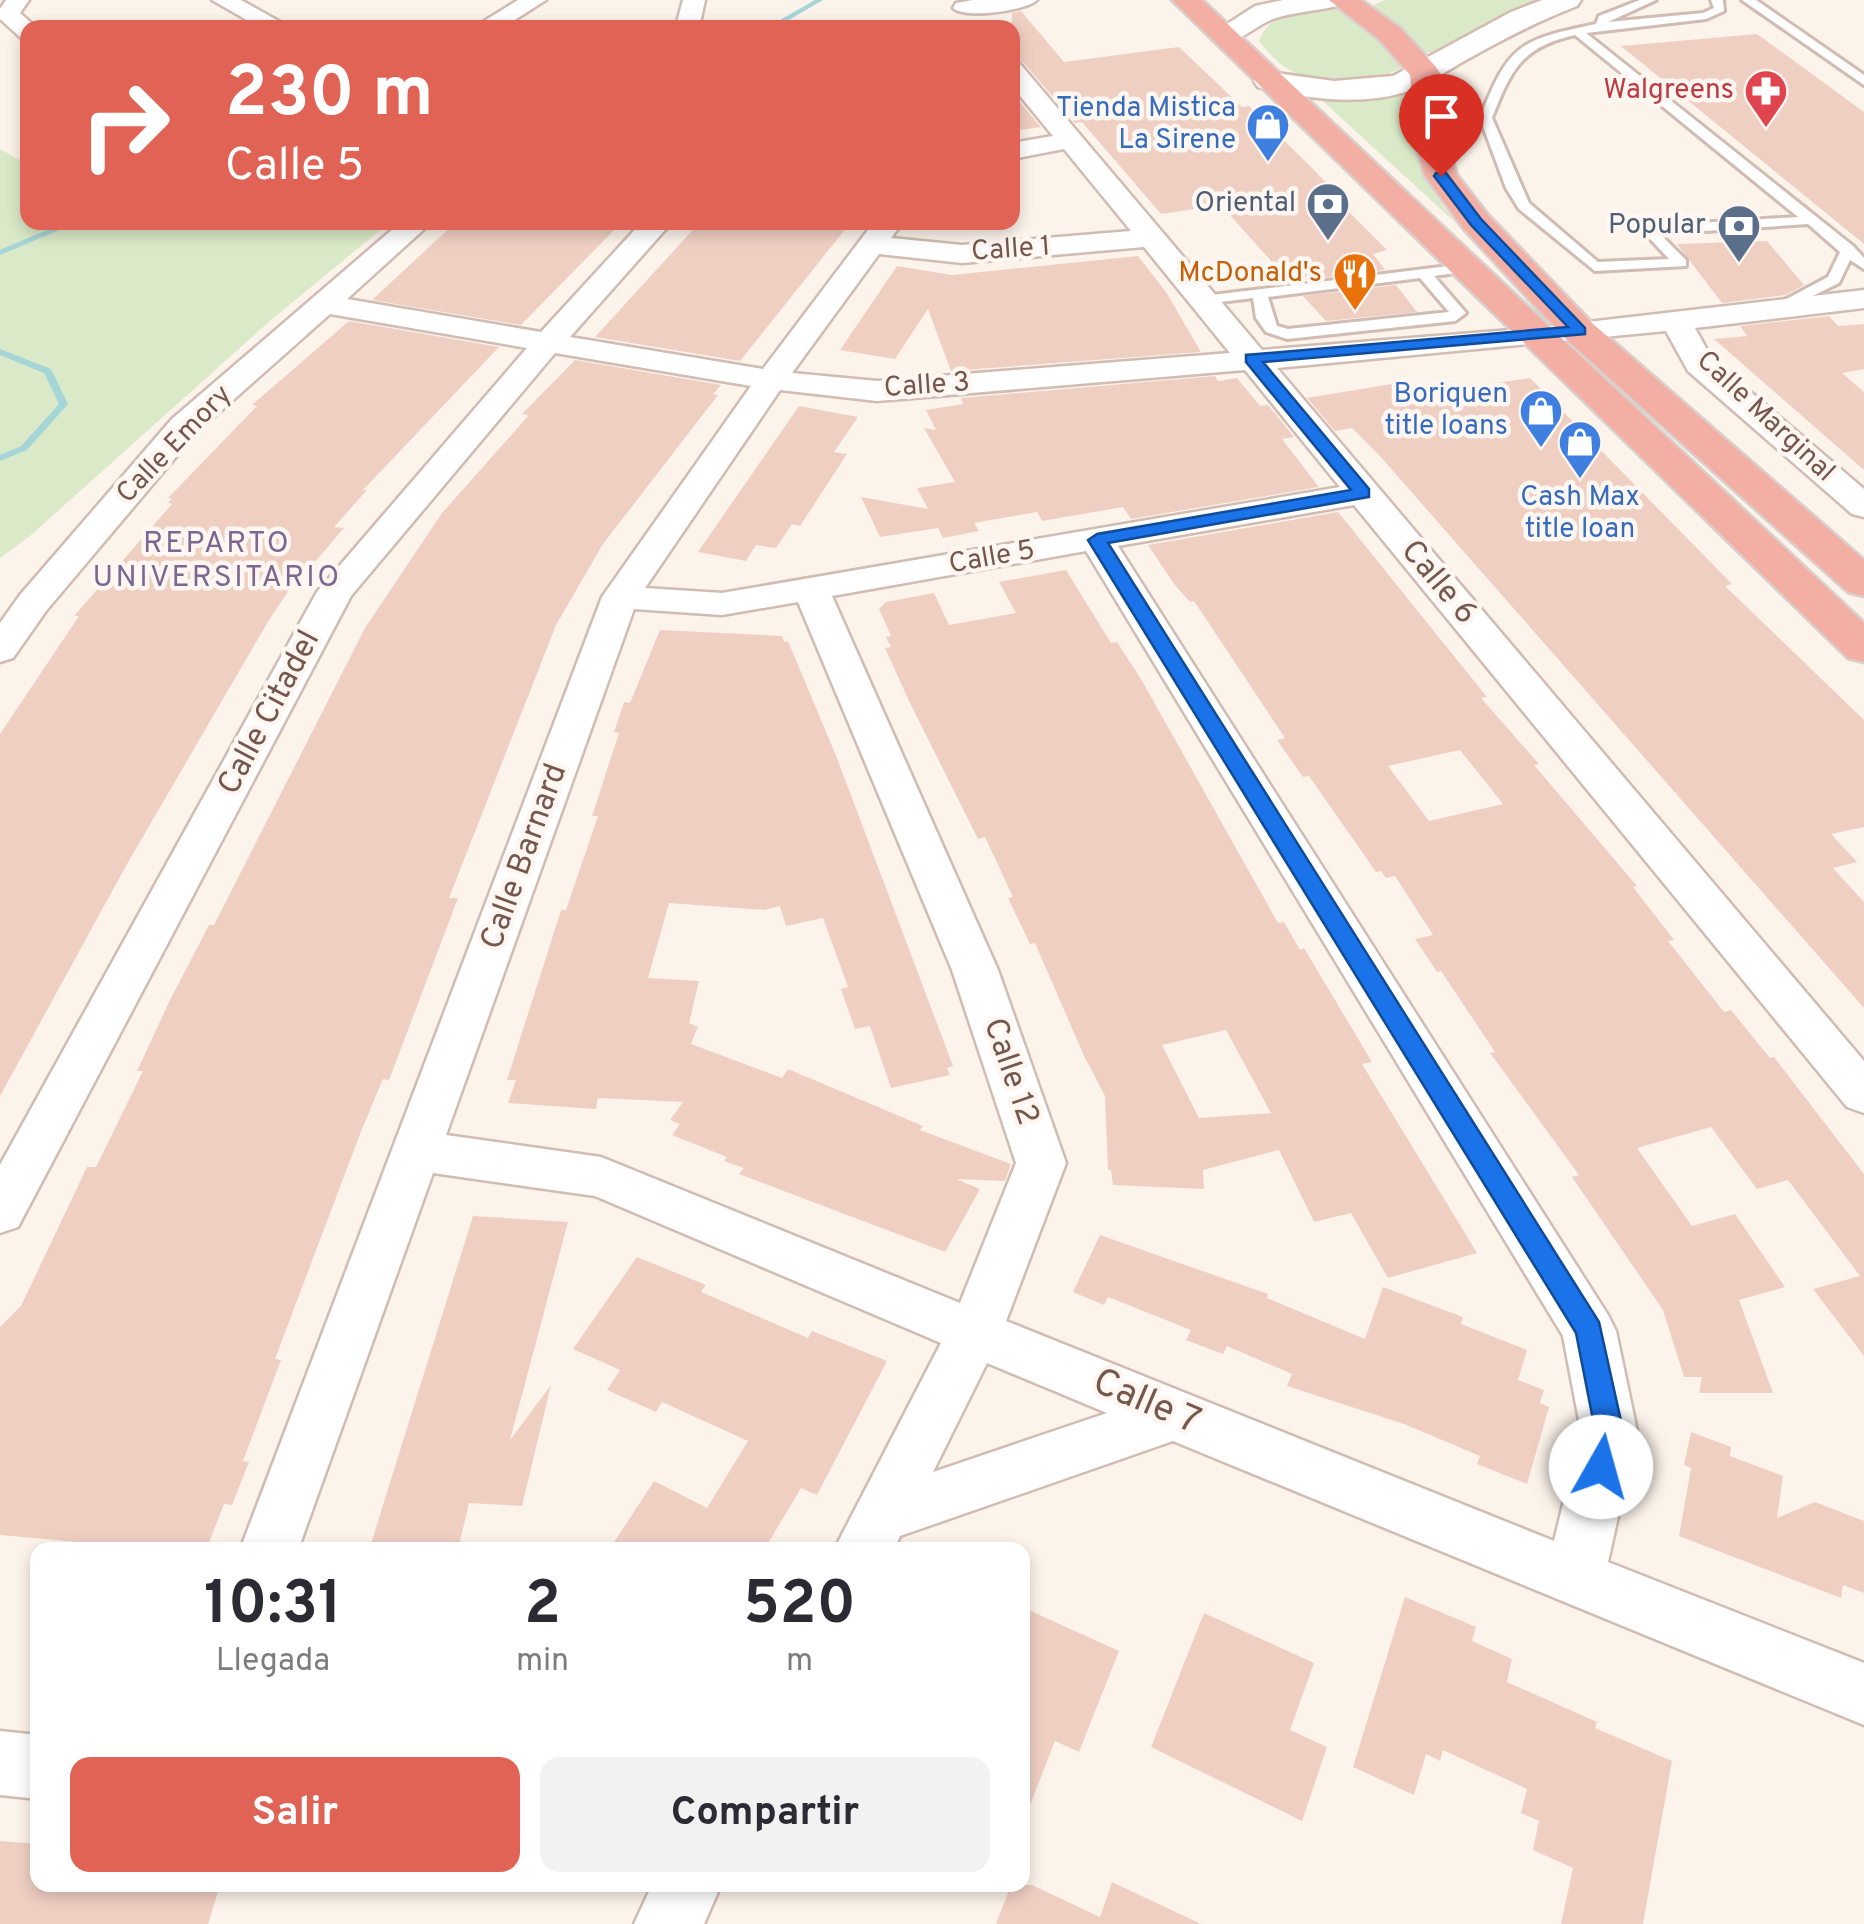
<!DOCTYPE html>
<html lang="es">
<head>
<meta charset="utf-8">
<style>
  body { margin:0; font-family:Overpass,sans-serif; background:#f2f2f3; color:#2b2b33; height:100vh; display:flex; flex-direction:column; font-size:38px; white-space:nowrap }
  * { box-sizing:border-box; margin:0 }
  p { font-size:32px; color:#7c7c81 }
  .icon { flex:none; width:55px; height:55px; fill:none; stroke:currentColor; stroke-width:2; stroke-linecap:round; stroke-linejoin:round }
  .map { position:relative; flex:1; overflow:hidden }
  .panel { position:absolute; left:30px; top:1542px; width:1000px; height:350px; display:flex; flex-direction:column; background:#fff; border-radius:20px; box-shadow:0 5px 15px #0003 }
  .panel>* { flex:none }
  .guide { position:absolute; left:20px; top:20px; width:1000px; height:210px; border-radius:20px; box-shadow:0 5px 15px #0003; background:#e06355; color:#fff; overflow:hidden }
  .pin { position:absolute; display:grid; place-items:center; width:85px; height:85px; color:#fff; margin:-102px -42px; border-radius:50% 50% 50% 0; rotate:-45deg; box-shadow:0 0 10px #0007 }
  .pin .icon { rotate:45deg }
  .me { position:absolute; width:110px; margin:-55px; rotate:7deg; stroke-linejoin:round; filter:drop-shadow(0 0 8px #0008) }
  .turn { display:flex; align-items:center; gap:35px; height:210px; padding:0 40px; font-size:45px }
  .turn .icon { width:130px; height:130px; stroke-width:2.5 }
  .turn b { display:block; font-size:70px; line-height:85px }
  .eta { display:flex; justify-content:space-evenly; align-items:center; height:170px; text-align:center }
  .eta b { font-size:60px; font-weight:700; line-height:70px }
  .cta { display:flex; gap:20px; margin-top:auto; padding:20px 40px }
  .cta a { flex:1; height:115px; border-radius:20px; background:#e06355; color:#fff; font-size:40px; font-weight:700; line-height:115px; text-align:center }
  .cta a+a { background:#f2f2f3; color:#2b2b33 }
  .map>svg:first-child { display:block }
  .green { fill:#daeac8 }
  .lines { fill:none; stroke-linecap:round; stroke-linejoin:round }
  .stream { fill:#a5d5d7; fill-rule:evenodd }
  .building { fill:#f0cfc3; fill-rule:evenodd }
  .lane-casing { stroke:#d0bcb2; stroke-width:6 }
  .street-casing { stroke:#d0bcb2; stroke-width:5 }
  .secondary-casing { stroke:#d3bbb0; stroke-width:5 }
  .highway-casing { stroke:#d9d0cd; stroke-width:5 }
  .lane { fill:#fff; fill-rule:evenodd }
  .street { fill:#fff; fill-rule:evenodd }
  .secondary { fill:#fff; fill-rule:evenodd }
  .highway { fill:#f3afa4; fill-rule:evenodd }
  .route { fill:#1a73e8; stroke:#114b97; stroke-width:2.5 }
  .labels { text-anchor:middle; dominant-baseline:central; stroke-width:9; stroke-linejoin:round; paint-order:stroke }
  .far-health-label { font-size:28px; fill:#be3a42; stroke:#fef7f1; text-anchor:end }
  .far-shop-label { font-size:28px; fill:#366cbe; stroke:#fef7f1; text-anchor:end }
  .far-service-label { font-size:28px; fill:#4e5e75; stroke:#fef7f1; text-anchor:end }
  .far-street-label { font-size:28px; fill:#76574e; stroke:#fef7f1 }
  .far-food-label { font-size:28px; fill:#c56008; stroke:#fef7f1; text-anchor:end }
  .far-neighbourhood-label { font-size:30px; letter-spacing:2.5px; fill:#7d6692; stroke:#fef7f1 }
  .street-label { font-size:32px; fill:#76574e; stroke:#fef7f1 }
  .near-street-label { font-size:38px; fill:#76574e; stroke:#fef7f1 }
</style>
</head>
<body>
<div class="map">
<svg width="1864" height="1924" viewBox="0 0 1864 1924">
  <rect width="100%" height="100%" fill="#fcf3ea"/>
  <path class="green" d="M1385,0h156l-58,25 -48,28 -12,-1 -52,-46z
    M1335,5c24,15 56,35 67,62 -29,18 -84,20 -114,2 -11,-6 -20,-18 -29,-27 8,-31 49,-31 76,-37z
    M1408,87c12,17 5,47 10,69 6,26 23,47 39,68l-141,-129z
    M0,149l27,15 1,58 361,1 -118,97 -241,216 -30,22z"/>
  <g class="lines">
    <path class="stream" d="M815,0h8l-48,28h-9z
      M66,222h12l-78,33v-5z
      M0,349l51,20 17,35 -41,46 -27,11v-6l21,-9 38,-42 -15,-31 -44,-18z"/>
  </g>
  <path class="building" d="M1021,11l43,51 115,-15 63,60 7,-1 62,61 22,23 -5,1 59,59 -14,4 12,16 -95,12 -62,-69 -13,2 -6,-8 -48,7 -79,-92 -7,1 -51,-60 -12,-4v-46z
    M1757,34l107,78v132l-243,-198z
    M1012,93l29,34 -29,4z
    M456,222l58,4 3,-4h105l-101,103 -149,-25z
    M700,222h151l-111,139 -145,-24z
    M1767,241l37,44 -19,10 -63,8 -45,-59z
    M1138,256l28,36 35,60 -250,19 -23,-62 -33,50 -55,-9 57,-84 55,9z
    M1396,285l21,27 -91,9 -23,-25z
    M1829,316l9,10 26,-2v45l-22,4 22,19v78l-150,-131 33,-3 -7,-10z
    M349,321l150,26 -136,143h4l-33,37 10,1 -36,42 -5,-1 -34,51 -142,244 -127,232v-362l79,-118h-5l98,-112 -4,-1 4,-5h-4l89,-92 -5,-1z
    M575,360l146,25 -8,9 5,1 -115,149 -47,81 -107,273h9l-69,182 -6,-1 -23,55 -85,225 6,1 -38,101 6,1 -17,43 -8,-1 -18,46h-119l3,-7 -90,-8v-208l21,-21 66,-139h9l47,-96h-6l33,-71 39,-75h5l151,-297 77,-115 87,-98 -7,-1z
    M1215,376l3,5 19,-3 23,28 8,-1 26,32 -12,2 37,48 -188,32 -8,-12 -81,14 -5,-9 -63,11 5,8 -36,7 -5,-10 -58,9 -19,-40 67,12 -11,-21 38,-6 -31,-54 12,2 -10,-20 37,-6 -2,-6z
    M1530,378l202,206 -7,2 139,134v107l-33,7 26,28 -24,6 31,34v106l-485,-553 -27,-27 -17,3 -28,-33 103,-17 12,13z
    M799,406l59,11 -24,35 13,2 -47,72 -8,-2 -16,24 -20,-3 -10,16 -48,-9z
    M1338,512l149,185 -6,1 58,66 -5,1 103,121 -4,1 41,53 -6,1 56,71 7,-2 39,48 4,-1 90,117v182l-51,-67 47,-13 -72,-96 -31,9 -46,-62 -74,21 55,78 43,-12 50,73 -46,13 34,93h-74l3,-16h-18l-21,-67 -91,-133 7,-2 -89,-122 5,-1 -54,-81 -4,1 -22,-33 18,-4 -38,-59 -9,2 -5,-7 -5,1 -67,-96 -6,1 -26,-37 8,-2 -91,-137 -4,1 -16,-18 -26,-39zM1460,750l43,54 -74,17 -41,-55z
    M1066,570l45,73 6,-1 24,37 137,244 6,-1 16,28 4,-2 68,114 -10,2 115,189 -89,25 -37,-65 -37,9 -35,-72 -76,20 1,19 -91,-4 -2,-15h-3l-3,-74 -20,-38 -50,-115 -5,1 -22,-46 5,-1 -28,-60 -7,2 -69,-138 -24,-53 6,-1 -5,-10 5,-1 -12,-27 7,-7 48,-9 15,32 67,-12 -17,-31zM1226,1030l45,83 -72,5 -37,-73z
    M660,630l122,6 2,6 4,-1 49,117 116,308 -6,2 3,7 -59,13 -21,-62 -15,3 -14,-40 7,-2 -25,-69 -37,8 -6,-20 -16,4 -95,-7 -21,75 51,3 -10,42 9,4 -7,17 91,34 6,-9 135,57 -3,4 91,34 -6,17 -49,-2 24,10 -35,63 -206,-78 5,-6 -20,-7 3,-4 -55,-22 8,-11 -10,-4 13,-18 -85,-4 -2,11 -88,-6 8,-23h-9l54,-170h5l32,-94h-6l27,-83 -5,-1 10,-30 6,1z
    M473,1216l95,6 -58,218 41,-55 -29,121 -53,-3 -11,47h-89z
    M1100,1235l168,59 -1,4 98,41 18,-52 80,30 -2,7 66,26 -9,30 26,10 -4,13 9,4 -22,77 -50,-20 3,-8 -76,-32 -117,-38 5,-12 -65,-28 -4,8 -37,-14 5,-10 -83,-33 -4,8 -31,-13z
    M637,1257l69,28 -5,7 107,46 4,-7 75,30 -70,134 -16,-7 -37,62h-155l45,-69 53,27 41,-67 -86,-39 -6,10 -49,-22 13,-20 -47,-21z
    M1691,1432l40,15 -1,9 53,20 -6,42 38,-16 49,19v72l-21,-8 -2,13 -162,-62 12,-68 -7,-3z
    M1405,1597l71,30 -4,14 40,18 -5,23 90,40 -2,6 77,33 -29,163h-82l12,-56 -40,-18 6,-29 -18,-8 6,-24 -84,-39 -3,11 -14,-7 -12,41 -61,-28z
    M1022,1607l97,44 -40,101 -24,-11 -30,77z
    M1204,1613l110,50 -24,67 37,17 -25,74 -151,-74z
    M0,1841l38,3v41h182l-12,39h-208z
    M1112,1882l89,42h-205l15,-39h21l68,32z"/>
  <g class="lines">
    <g class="lane-casing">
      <path id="lane" d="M1640,0h16l-48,22 95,-9 11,-5 -3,-8h12l1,11 -18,8 -120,14 267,213 11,12v11l-14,-9 -11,23 -59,29 -7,-4 2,-3 53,-28 12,-25 -32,-28 -148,10 26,26v6l-91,5 -76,-62 -13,-21 -26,-70c29,-74 39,-78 116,-94l3,-8zM1575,35l223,182 -149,9 -7,4 27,29 -71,3 -69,-59 -37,-85c19,-48 29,-71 83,-83z
        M1742,0h14l108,75v10z
        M1465,264l5,1v6l-36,5 32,37 -11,8 -168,18 -21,-7 -10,-14 -3,-20 -49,6 -7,-4 7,-4zM1420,278l29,34 -161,17 -11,-3 -9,-29z"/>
    </g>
    <g class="street-casing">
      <path id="street" d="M6,0h23l-9,13 17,15h-9v11l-8,-2 -20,-18v-10z
        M212,0h29l50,28h-30z
        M518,0h28l-44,28h-29z
        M683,0h22l-6,28 -23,-2z
        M973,0h64c-11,11 -73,19 -84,8l3,-5z
        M1012,63l9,2 241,285 274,-22 328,-38v18l-169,20 17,31 152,130v28l-12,-3 -164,-143 -22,-40 -389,37 587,693v52l-17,-6 -493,-602 -236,41 490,769 8,16 21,100 -29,131 256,101v62l-691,-284 -273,95 -6,14h-60l107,-207 -346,-147 -162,-23 -135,377h-58l362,-953 149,-211 -196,-33 -204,243 -333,631 -18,6v-68l317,-573 210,-244 -197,-34 -134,119 -150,178 -33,47 -13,4v-39l20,-28 152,-176 229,-197h31l-85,77 194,33 101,-110h30l-102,115 193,32 111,-147h29l-12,16 71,7 169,-14 -67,-82 -52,10v-16l41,-7 -41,-50zM1144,247l86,106 -353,28 -85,-8 87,-119 83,9zM1245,370l95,117 -618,106 -77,-5 135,-198 97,11zM1086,551l477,785 18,95 -27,110 -548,-220 60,-158 -68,-193 -166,-374zM798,602l154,368 64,193 -56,140 -359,-146 -155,-22 188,-526 88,6zM987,1363l120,50 -174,59z
        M0,1731l38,4v64l-38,-4z
        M652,1885h69l-17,39h-70z"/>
    </g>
    <g class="secondary-casing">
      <path id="secondary" d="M1283,0h58l-4,6c-21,5 -45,6 -64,13 -21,8 -36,28 -59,22l-4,-6 45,-29z
        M1542,0h39l-4,6c-39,15 -75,34 -111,54 -18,10 -36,23 -55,30 -47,17 -105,9 -153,-3l-4,-6 4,-6 11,-3 65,9 59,-5 118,-64z"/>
    </g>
    <g class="highway-casing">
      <path id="highway" d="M1172,0h30l662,623v39l-16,-4z
        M1329,0h32l39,28 36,39 4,6 9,78 8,24 31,40 104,108 272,237v36l-16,-4 -282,-253 -102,-110 -39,-53 -8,-25 -7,-76 -30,-35z"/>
    </g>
    <use href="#lane" class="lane"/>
    <use href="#street" class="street"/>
    <use href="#secondary" class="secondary"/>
    <use href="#highway" class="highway"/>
  </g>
  <path class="route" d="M1436,173h10l35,46 104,109v6l-322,28 106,127v8l-261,46 491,779 24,108 -12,47 -10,3 -10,-3 -5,-10 9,-37 -19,-97 -488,-793 9,-6 254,-44 -105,-128v-7l322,-28 -97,-102 -37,-49z"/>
  <defs>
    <g id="pharmacy-pin" transform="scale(2.25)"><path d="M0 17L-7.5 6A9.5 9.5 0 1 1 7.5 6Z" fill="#e0444e" stroke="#fef7f1"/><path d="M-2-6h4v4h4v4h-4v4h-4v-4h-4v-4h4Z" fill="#fff"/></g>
    <g id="shop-pin" transform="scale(2.25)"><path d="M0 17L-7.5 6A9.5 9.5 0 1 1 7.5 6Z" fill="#3f7fe0" stroke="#fef7f1"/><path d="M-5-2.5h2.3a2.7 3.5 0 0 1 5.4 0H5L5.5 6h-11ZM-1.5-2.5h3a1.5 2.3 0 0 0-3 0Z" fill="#fff"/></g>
    <g id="bank-pin" transform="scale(2.25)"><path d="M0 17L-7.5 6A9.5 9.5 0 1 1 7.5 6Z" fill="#5c6f8a" stroke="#fef7f1"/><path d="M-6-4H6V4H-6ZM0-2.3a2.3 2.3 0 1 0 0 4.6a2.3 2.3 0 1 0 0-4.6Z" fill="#fff"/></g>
    <g id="restaurant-pin" transform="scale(2.25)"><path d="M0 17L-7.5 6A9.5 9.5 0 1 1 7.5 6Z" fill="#e8710a" stroke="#fef7f1"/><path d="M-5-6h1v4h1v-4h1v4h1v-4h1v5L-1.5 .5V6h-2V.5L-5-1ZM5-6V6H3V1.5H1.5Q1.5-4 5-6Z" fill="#fff"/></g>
  </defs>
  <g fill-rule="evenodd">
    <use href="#pharmacy-pin" x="1766" y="91"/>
    <use href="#shop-pin" x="1268" y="125"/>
    <use href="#bank-pin" x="1328" y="204"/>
    <use href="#bank-pin" x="1739" y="226"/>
    <use href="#restaurant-pin" x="1355" y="274"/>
    <use href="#shop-pin" x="1541" y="411"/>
    <use href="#shop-pin" x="1580" y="442"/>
  </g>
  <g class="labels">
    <g class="far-health-label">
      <text x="1734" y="91">Walgreens</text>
    </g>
    <g class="far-shop-label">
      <text x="1236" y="109">Tienda Mistica<tspan x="1236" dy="32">La Sirene</tspan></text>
      <text x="1508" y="395">Boriquen<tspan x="1508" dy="32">title loans</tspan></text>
      <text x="1580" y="498" text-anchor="middle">Cash Max<tspan x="1580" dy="32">title loan</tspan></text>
    </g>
    <g class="far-service-label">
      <text x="1296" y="204">Oriental</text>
      <text x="1706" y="226">Popular</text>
    </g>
    <g class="far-street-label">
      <text transform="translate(1011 250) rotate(-4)">Calle 1</text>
      <text transform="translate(927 386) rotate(-4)">Calle 3</text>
      <text transform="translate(1765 417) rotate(43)">Calle Marginal</text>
      <text transform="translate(175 445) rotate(-46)">Calle Emory</text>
      <text transform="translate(992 558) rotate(-10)">Calle 5</text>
    </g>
    <g class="far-food-label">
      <text x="1322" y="274">McDonald's</text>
    </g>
    <g class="far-neighbourhood-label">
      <text x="217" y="544">REPARTO<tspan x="217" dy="34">UNIVERSITARIO</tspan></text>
    </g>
    <g class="street-label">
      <text transform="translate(1438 583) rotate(50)">Calle 6</text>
      <text transform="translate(270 713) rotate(-62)">Calle Citadel</text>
      <text transform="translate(525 857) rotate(-70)">Calle Barnard</text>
      <text transform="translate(1010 1072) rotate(71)">Calle 12</text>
    </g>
    <g class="near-street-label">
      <text transform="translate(1146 1403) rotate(23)">Calle 7</text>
    </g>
  </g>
</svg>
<div class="pin" style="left:1441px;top:176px;background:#d93025"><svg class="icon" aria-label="arrive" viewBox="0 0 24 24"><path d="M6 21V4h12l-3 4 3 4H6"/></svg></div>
<svg class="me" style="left:1601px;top:1467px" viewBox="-20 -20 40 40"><circle r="19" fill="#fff"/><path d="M0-13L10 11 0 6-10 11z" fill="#1a73e8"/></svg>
<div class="guide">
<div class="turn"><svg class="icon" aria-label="right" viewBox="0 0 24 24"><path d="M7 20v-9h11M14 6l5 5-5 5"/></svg><div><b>230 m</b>Calle 5</div></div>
</div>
<section class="panel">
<div class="eta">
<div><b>10:31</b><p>Llegada</p></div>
<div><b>2</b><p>min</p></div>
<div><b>520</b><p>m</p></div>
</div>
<div class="cta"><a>Salir</a><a>Compartir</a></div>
</section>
</div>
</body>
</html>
